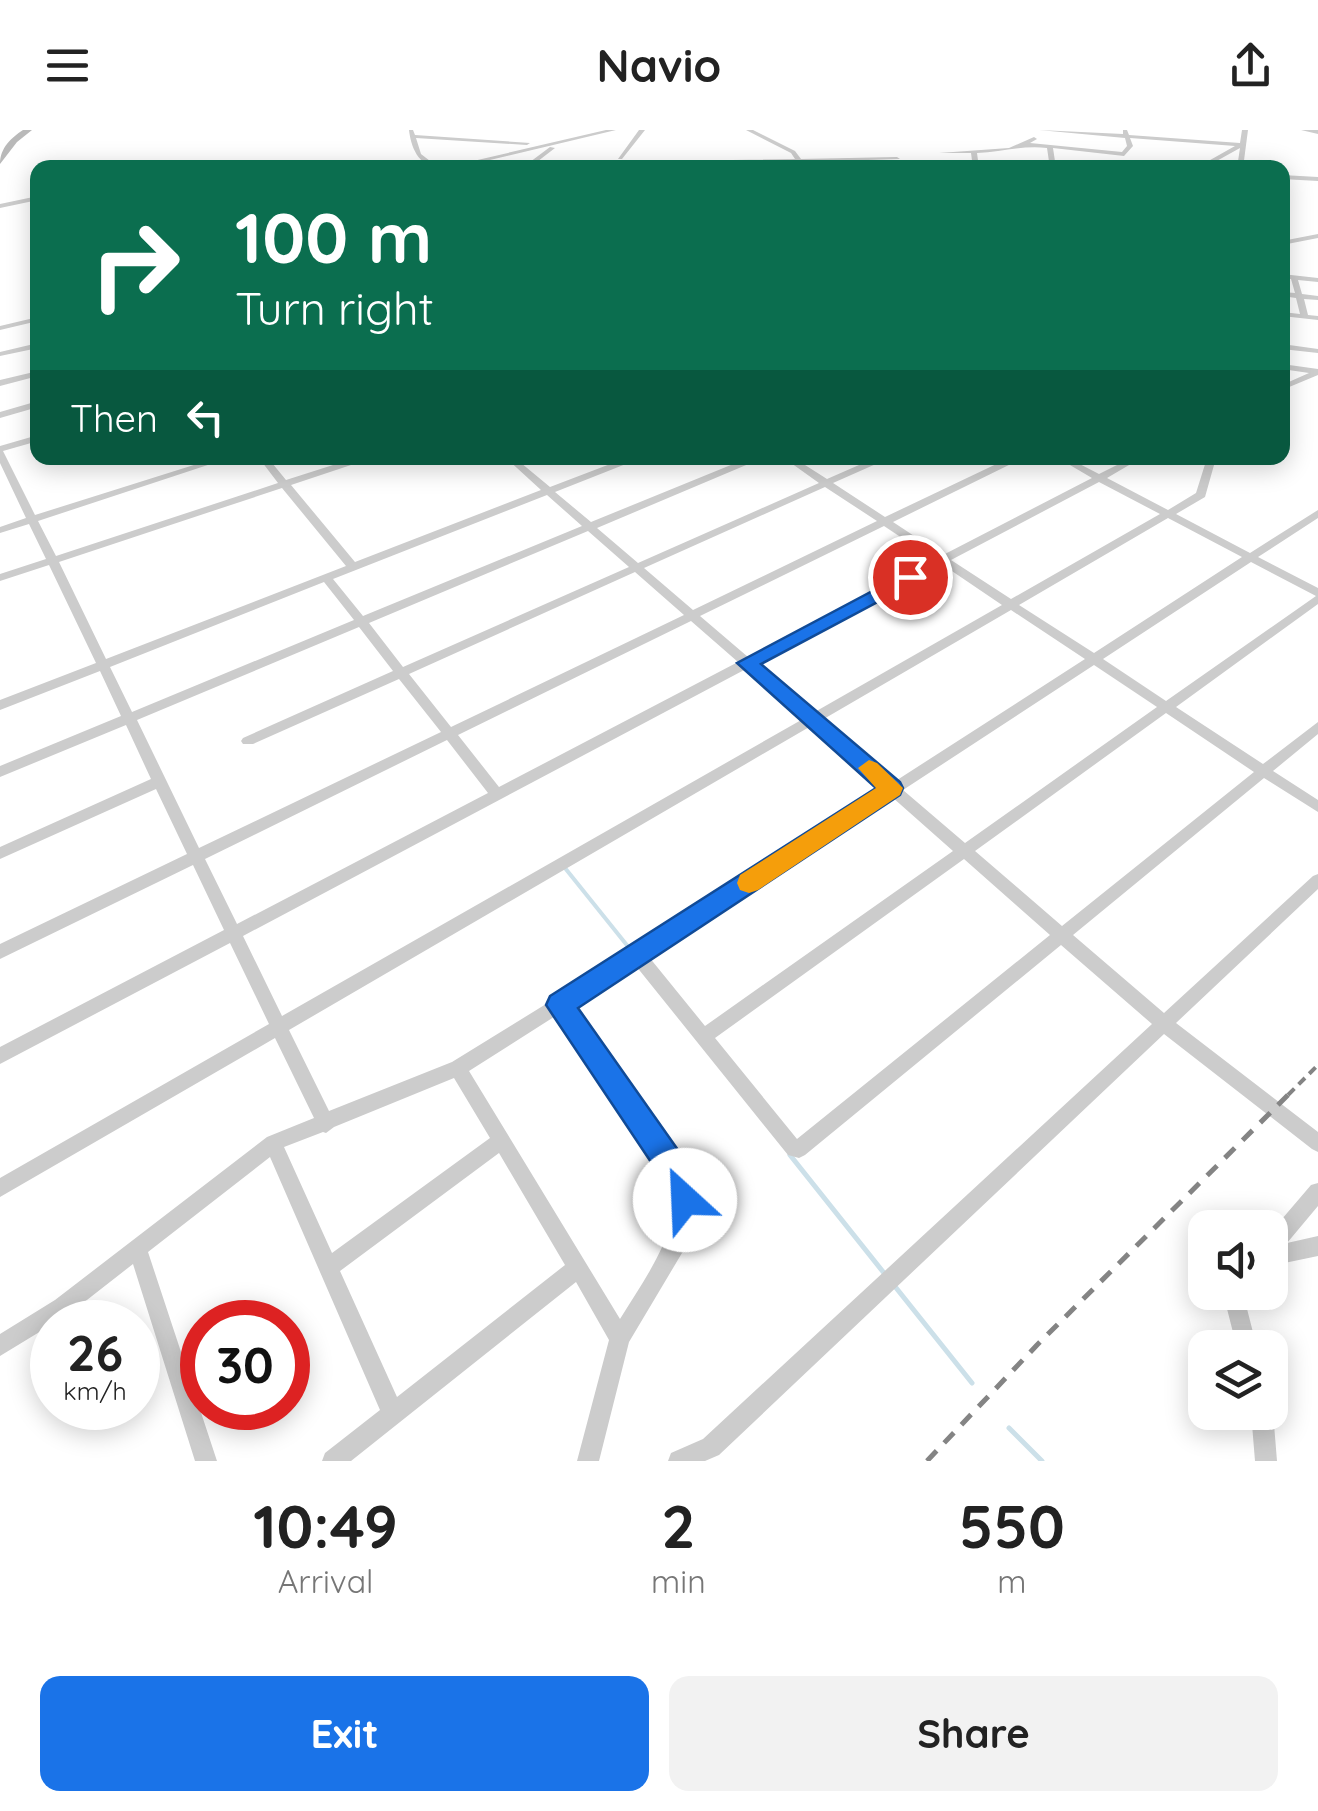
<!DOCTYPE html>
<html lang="en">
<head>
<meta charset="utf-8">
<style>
  body { margin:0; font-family:Quicksand,sans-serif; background:#f2f2f2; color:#222; height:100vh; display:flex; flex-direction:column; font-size:38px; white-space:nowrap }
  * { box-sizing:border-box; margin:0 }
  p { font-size:32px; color:#767676 }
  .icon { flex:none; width:55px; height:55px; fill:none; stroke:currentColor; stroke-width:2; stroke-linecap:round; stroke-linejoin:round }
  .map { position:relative; height:1331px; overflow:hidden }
  .drawer { display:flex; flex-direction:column; background:#fff; flex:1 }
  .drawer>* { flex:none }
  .top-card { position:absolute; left:30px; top:30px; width:1260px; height:305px; border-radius:20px; box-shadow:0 5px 25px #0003; background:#0b6e4f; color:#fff; overflow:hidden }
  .buttons { position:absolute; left:1188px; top:1080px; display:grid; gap:20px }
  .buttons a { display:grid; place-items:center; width:100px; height:100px; border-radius:20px; background:#fff; box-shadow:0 5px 25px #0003; font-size:50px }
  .speed { position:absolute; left:30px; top:1170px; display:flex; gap:20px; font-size:50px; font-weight:700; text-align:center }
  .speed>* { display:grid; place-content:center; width:130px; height:130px; border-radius:50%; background:#fff; box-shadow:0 5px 25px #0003; line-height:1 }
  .speed small { font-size:25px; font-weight:400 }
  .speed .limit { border:15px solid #d22; background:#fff; color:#111 }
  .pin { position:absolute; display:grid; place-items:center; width:85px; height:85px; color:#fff; margin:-42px; border:5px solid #fff; border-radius:50%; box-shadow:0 2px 10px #0007 }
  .me { position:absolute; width:110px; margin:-55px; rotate:335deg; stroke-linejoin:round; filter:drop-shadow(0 0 8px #0008) }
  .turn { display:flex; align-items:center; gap:35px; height:210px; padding:0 40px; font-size:45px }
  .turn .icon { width:130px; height:130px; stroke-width:2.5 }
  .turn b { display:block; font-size:70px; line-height:85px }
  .then { display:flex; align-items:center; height:95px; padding:0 40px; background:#0003; gap:20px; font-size:38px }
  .eta { display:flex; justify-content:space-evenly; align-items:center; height:170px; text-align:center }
  .eta b { font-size:60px; font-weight:700; line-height:70px }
  .button { display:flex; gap:20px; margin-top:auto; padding:20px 40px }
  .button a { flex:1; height:115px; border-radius:20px; background:#1a73e8; color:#fff; font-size:40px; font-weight:700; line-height:115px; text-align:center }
  .button a+a { background:#f2f2f2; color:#222 }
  header { display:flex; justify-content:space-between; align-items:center; height:130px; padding:0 40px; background:#fff; font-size:45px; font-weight:700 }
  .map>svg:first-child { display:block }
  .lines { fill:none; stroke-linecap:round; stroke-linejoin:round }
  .stream-far1 { stroke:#cce0e9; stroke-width:4 }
  .stream { stroke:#cce0e9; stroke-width:5 }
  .street { fill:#ccc; fill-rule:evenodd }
  .secondary { fill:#b9b9b9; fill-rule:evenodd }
  .rail-far1 { stroke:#848484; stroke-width:4; stroke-dasharray:9 6; stroke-linecap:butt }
  .rail { stroke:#848484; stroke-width:5; stroke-dasharray:14 11; stroke-linecap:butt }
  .route { fill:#1a73e8; stroke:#114b97; stroke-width:2.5 }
  .slow { fill:#f59e0b }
</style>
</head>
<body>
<header><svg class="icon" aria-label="menu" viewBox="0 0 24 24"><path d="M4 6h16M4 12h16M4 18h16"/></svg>Navio<svg class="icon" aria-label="share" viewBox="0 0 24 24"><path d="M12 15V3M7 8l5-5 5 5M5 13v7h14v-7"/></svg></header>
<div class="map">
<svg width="1318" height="1331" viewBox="0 0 1318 1331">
  <rect width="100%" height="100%" fill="#fff"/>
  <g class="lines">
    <path class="stream-far1" d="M565,738l69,86"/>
    <path class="stream" d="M790,1025l94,118
      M893,1154l79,99
      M1009,1298l33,33"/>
    <path class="street" d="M409,0h4l2,5 115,8 -3,2 -111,-7 5,16 18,14c-21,-2 -28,-21 -30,-38z
      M606,0h10l-160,38h-13z
      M639,0h6l-23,29h-4z
      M746,0h7l42,21 6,8 96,-2 3,2 -165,5 1,4h-6l-1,-6 3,-2 63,-1 -4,-6z
      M1039,0l84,4v-4h4l2,5 111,8 2,-13h6l-5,38h-6l3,-20 -36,20h-8l39,-22 -105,-8 3,8 -9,10 -71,-8 3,20h-6l-3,-20c-24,-3 -45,4 -70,5l2,15h-6l-2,-15h-32l70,-5 25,-11 3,2 -7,4 92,9 5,-6 -2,-8z
      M1301,0h17v4z
      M550,17l5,1 -26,20h-7z
      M1282,45l36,2v4l-36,-2z
      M38,66v4l-38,8v-4z
      M1318,104v4l-36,7v-4z
      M1282,144l36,4v4l-20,-2 4,14 16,2v4l-14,-1 4,16 10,1v4l-36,-4v-4l18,2 -4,-16 -14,-2v-4l13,1 -4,-14 -9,-1z
      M38,187v4l-38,9v-4z
      M38,213v5l-38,8v-4z
      M1282,214l36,5v4l-36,-4z
      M1282,234l36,5v6l-36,15v-5l27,-12 -27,-4z
      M38,241v5l-38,10v-6z
      M38,271v6l-38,11v-6z
      M38,305v6l-35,10 32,64 181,-57h13l-191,63 18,35 222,-73 -19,-25h9l18,22 69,-22h12l-1,2 -75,25 64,77 186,-72 -35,-32h9l35,29 76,-29h11l-1,2 -81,32 36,30 157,-64h11l-1,2 -161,68 41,35 181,-80 -35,-25h10l33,21 48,-21h11l-1,2 -52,23 52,34 124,-59h11l-1,2 -126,62 50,33 149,-77 -34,-20h10l31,16 32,-16h10l-34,20 61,32 28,-17 11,-35h9l-11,39 -29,17 74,39 68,-43v8l-60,39 60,31v16l-142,103 87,57 55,-42v12l-45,37 45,29v12l-54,-34 -191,157 91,78 149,-137 5,-2v15l-142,134 142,109v20l-6,-3 -148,-115 -445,421 -14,6h-37l3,-8 32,-14 449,-415 -91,-79 -256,210 -6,3 -11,-3 -152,-189 -65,41 120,170 3,24 -12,52 -53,89 -30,119h-22l32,-121 -33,-58 -225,179h-29l3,-8 55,-43 -110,-253 -122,95 69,209h-22l-62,-197 -64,50 -69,42v-22l55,-34 212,-163 47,-19 -39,-80 -275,159v-19l269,-154 -39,-81 -230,121v-17l224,-117 -31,-65 -193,94v-15l187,-90 -31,-65 -156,70v-12l151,-68 -25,-54 -126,52v-11l121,-50 -21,-45 -100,39v-10l96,-37 -47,-98 -49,16v-7l46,-15 -17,-35 -29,9v-6l26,-9 -26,-55v-17zM1099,352l61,32 -149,85 -60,-39zM825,357l52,34 -184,89 -49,-42zM282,358l64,78 -240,93 -47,-97zM547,365l35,31 -219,90 -30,-37zM1168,388l74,39 -148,96 -75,-48zM884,396l51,34 -187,97 -48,-41zM588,401l41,36 -226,100 -34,-44zM1251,432l65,34 -150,105 -63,-42zM943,435l59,40 -189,108 -57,-49zM635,442l49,43 -233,112 -42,-53zM324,452l30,38 -222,92 -22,-45zM1011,480l74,49 -191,123 -72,-62zM691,491l47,41 -239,125 -41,-52zM359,497l34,44 -150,67 -2,3 2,3h10l146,-65 42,53 -242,116 -62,-128zM1094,535l63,42 -192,136 -62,-53zM746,539l57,50 -521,297 -39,-80zM1166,583l88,59 -192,154 -87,-75zM811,596l72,63 -251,162 -180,111 -123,49 -40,-81zM447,610l41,53 -251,131 -32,-65zM892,667l61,54 -248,175 -56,-69zM964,729l86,76 -253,204 -82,-101zM557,885l118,172c2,50 -30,91 -55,132l-151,-248zM454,948l36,60 -158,115 -48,-106 39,-15 3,1 8,-6zM499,1023l66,112 -168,132 -57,-126z
      M1318,1053v23l-31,37 31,-7v20l-48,10v-33l41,-48z
      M1227,1162h20l-2,9 12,47h-20l-12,-47z
      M1270,1275l3,7 4,49h-22l-4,-49h19z"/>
    <path class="secondary" d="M23,0h9l-15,12 -17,22c0,-16 11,-26 23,-34z"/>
    <path class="rail-far1" d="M1288,965l30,-30"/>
    <path class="rail" d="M927,1331l110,-116 254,-253"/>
  </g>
  <path class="route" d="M910,441l7,2v8l-156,83 139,118 3,6 -3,7 -322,213 117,166 5,26 -4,12 -11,4 -11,-4 -5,-23 -123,-184 4,-9 326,-208 -139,-125z"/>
  <path class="slow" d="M869,630l8,3 26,25 -3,7 -142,95 -9,3 -9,-3 -3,-7 3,-8 136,-87 -18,-20z"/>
</svg>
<div class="buttons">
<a><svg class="icon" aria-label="sound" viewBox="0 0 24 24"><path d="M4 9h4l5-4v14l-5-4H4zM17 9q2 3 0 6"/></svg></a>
<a><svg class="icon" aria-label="layers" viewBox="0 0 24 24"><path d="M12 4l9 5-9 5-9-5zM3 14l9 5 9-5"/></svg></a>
</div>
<div class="speed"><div>26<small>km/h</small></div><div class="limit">30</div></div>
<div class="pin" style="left:910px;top:447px;background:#d93025"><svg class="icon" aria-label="arrive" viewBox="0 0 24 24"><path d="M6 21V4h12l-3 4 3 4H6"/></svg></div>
<svg class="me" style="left:685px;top:1070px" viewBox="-20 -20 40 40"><circle r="19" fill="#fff"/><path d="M0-13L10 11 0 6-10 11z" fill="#1a73e8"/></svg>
<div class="top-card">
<div class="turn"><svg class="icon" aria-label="right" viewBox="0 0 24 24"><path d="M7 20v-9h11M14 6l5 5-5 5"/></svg><div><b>100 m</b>Turn right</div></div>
<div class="then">Then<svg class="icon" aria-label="left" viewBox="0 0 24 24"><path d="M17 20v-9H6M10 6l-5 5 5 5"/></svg></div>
</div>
</div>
<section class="drawer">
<div class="eta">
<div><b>10:49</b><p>Arrival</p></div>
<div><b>2</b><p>min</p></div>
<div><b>550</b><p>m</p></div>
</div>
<div class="button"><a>Exit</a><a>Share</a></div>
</section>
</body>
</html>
